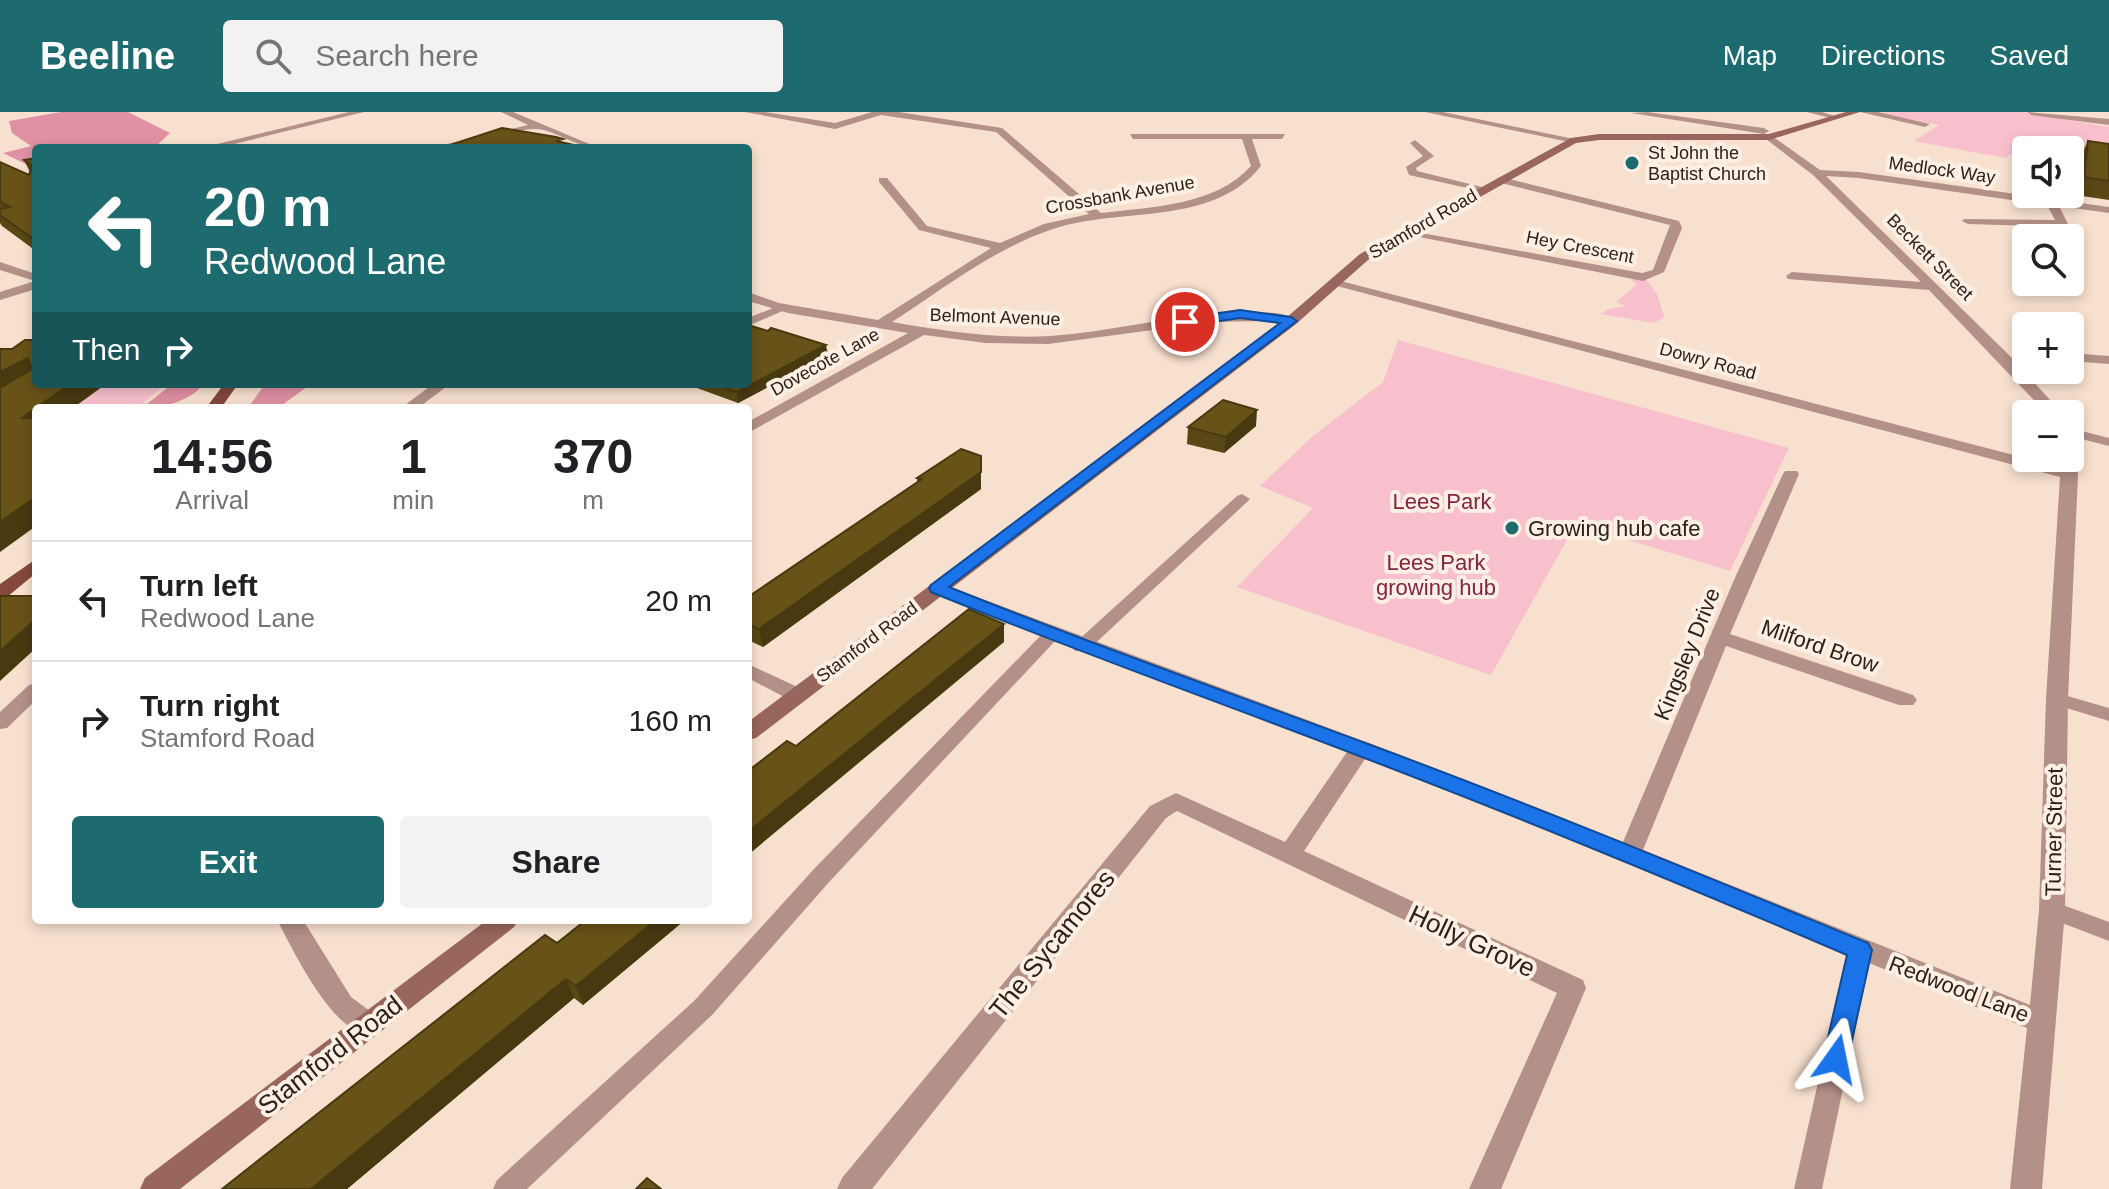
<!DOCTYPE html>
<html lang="en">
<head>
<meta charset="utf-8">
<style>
  body { margin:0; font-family:Helvetica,sans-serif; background:#f2f2f2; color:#202124; height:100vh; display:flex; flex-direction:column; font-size:30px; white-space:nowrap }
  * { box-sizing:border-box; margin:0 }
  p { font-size:26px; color:#757577 }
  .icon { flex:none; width:44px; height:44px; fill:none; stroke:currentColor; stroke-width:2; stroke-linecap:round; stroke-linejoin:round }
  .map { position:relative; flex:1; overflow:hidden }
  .panel { position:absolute; left:32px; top:292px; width:720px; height:520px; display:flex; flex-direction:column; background:#fff; border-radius:8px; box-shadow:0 4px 12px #0003 }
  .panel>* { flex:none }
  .hud { position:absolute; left:32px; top:32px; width:720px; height:244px; border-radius:8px; box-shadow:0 4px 12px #0003; background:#1e6b6f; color:#fff; overflow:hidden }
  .controls { position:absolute; left:2012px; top:24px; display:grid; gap:16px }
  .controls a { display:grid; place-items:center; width:72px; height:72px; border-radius:8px; background:#fff; box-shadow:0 4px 12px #0003; font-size:40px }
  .pin { position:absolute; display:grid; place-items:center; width:68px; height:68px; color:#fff; margin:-34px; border:4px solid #fff; border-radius:50%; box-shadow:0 2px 8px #0007 }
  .me { position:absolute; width:88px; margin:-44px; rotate:12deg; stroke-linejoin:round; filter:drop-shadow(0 0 6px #0008) }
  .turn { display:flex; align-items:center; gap:28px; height:168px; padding:0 40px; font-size:36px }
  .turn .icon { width:104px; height:104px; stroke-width:2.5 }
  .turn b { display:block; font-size:56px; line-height:68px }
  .then { display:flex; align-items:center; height:76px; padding:0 40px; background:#0003; gap:16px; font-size:30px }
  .eta { display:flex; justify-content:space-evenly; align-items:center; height:136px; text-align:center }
  .eta b { font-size:48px; font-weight:700; line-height:56px }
  .action { display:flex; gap:16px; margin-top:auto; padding:16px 40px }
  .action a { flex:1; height:92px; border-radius:8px; background:#1e6b6f; color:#fff; font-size:32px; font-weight:700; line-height:92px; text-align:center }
  .action a+a { background:#f2f2f2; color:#202124 }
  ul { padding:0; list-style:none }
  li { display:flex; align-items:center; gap:24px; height:120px; padding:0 40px; border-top:2px solid #e0e0e0 }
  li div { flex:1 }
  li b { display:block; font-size:30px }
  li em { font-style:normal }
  header { display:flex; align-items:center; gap:48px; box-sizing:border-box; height:112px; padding:0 40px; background:#1e6b6f; color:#fff }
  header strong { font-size:38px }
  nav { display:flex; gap:44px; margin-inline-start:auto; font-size:28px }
  .search { width:560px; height:72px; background:#f2f2f2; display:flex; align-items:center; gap:20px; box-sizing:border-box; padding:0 28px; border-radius:8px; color:#757577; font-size:30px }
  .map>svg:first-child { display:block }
  .green { fill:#f8c0cd }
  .forest { fill:#e090a3 }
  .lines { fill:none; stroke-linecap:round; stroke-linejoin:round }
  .lane { fill:#b39088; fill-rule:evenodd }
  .street { fill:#b39088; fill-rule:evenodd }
  .secondary { fill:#98665c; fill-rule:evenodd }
  .primary { fill:#84483d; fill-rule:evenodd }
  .wall { fill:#594715 }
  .shaded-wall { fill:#483911 }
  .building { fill:#675218; stroke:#483911; stroke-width:2 }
  .route { fill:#1a73e8; stroke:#114b97; stroke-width:2 }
  .poi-dot { fill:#1e6b6f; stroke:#feefe4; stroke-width:3 }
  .labels { text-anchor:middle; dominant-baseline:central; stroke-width:8; stroke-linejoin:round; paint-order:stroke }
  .far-poi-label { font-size:18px; fill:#2b221c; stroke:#feefe4; text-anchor:start }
  .far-street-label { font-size:18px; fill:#2b221c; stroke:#feefe4 }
  .park-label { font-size:22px; fill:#812443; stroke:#feefe4 }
  .poi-label { font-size:22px; fill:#2b221c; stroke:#feefe4; text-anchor:start }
  .street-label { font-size:22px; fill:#2b221c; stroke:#feefe4 }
  .near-street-label { font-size:26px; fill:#2b221c; stroke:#feefe4 }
</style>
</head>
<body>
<header>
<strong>Beeline</strong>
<div class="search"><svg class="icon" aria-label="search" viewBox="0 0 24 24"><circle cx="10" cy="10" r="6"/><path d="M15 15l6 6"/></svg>Search here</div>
<nav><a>Map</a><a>Directions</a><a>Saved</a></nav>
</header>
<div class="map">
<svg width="2109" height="1077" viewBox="0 0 2109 1077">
  <rect width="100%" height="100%" fill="#f8e0ce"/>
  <path class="green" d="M1898,0h122l89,15v28l-80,-14 -24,17 -91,-17 25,-16 -61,-12z
    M1629,165l18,3 11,16 6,21 -10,6 -54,-9 9,-5 16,-3 -9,-4 20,-17z
    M1398,228l391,108 -59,123 -154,-47 -85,151 -254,-88 76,-79 -53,-22 53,-50 70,-54z
    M106,272h60l-29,24h-64z"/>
  <path class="forest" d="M61,0h67l42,21 -16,15h-118v21l-33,-16 28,-7 -19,-13 -3,-12z
    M172,272h31c-11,17 -41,24 -61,24z
    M265,272h46l-33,24h-30z"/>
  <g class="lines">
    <path class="lane" d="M1807,0h15l16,5 -4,2z
      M783,192l6,3 -2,2 -39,17v-8z
      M2070,316l39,10v8l-39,-10z
      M1242,382l8,5 -3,3 -160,149h-12l-3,-4 3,-4 162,-147z
      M1051,518l9,5 -3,4 -227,242 -118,134 -185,174h-34l4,-9 197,-179 120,-132 231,-238z
      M36,571v17l-29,28 -7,1v-17l29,-27z
      M2057,581l52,15v13l-59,-18 -2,-4z
      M2052,789l57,21v19l-65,-25 -3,-6 3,-6z
      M1860,829l8,2 4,7 -50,239h-28l54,-239 4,-7z"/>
    <path class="street" d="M349,0h15l-146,36h-17z
      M501,0h12l86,36c-23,0 -46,-20 -65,-19 -35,2 -68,19 -104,19l98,-23z
      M745,0h20l70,11 37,-11h27l103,16 99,85c50,-6 114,-7 150,-47l-9,-27h-109l-3,-5h155l-3,5h-30l9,27c-49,62 -144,40 -211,64 -58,20 -107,59 -158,92 52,9 105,17 158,14 59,-4 117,-20 176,-23 20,-1 56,-4 72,8l-7,4 -26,-4 -53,1 -164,22 -62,-1 -62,-8 -176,98v-11l160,-89 -120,-20 -40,-12v-9l31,11 99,17 113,-72 -72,-18 -40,-48v-4h8l40,48 73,17 44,-19 45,-10 -93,-82 -115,-17 -46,14z
      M1425,0h18l136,28 -5,3z
      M1647,0l117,16 5,3 -5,3 -133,-21z
      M1860,0h18l52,12 -5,3z
      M2027,0l82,7v6l-78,-10z
      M1769,22l51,36 39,2 250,35v6l-50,-7 9,18 -6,3 -94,-3 -6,-3 2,-2 91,1 -8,-15 -188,-27 -33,-2 182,178 55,60h-16l-118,-124 -141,-11 -2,-3 6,-4 129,10 -108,-107 -47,-36z
      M1415,28l19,16 -18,12 1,3 73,18 -5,3 -76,-17 -3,-8 17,-11 -13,-13z
      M1501,65l178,44 3,7 -18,44 -21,9 -244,-48 6,-3 237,43 11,-3 17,-45 -173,-43v-4z
      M0,150l36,12v15l-36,11v-8l35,-11 -35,-11z
      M1333,167l727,188 1,-9h9v-33l5,2 3,48 -10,224 -3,211 -23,279h-32l17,-161 -491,-202 -171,-67 -61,92 279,129 3,8 -85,201h-32l88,-196 -380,-182 -11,7 -294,371h-35l5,-11 308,-372 26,-13 109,49 62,-90 -417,-160 -2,-4 2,-4 7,-2 432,161 254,99 111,-262 49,-106 2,-3h12l2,3 -69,160 183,61 4,5 -4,5h-14l-173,-59 -83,204 387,155 9,-95 7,-211 14,-222 -727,-192z
      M2070,241l39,3v8l-39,-3z
      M433,272h17l-32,24h-17z
      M748,552l56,26 3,5 -10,7 -7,-2 -42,-22z
      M277,808h26l48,77 27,20 4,8 -4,8c-40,14 -85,-84 -101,-113z"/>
    <path class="secondary" d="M1846,0h14l-91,28h-170l-23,3 -208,117 -72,64 -540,414 -8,2v-18l538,-404 74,-64 211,-116 28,-4h170z
      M487,808h31l-4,7 -334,262h-40l5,-11z"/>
    <path class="primary" d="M224,272h14l-17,24h-15z
      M36,447v14l-29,24 -7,2v-15z"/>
  </g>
  <path class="wall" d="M2088,29l21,3v56l-34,-5 5,-37z
    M36,46v93l-34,-25 -2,-3v-61l29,13 1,-3 -6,-12z
    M828,243l-90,48 -41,-15 -27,-4h78z
    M1256,314l-32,27 -37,-9 1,-17z
    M917,366l64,11 -218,158 -15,-7v-43l169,-115z
    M586,808h99l-102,85 -9,-7 -227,191h-125l335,-246z"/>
  <path class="shaded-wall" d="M826,233l2,10 -90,48 -1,-11z
    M28,246l8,14 -36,25v-25z
    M70,272h36l-33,24h-37z
    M36,296v27l-14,-17z
    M1257,298l-1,16 -32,27 2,-16z
    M981,344v33l-218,158 -4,-18z
    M36,385v29l-36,26v-30z
    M36,507v29l-36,33v-30z
    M1004,512v18l-256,213v-23z
    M656,808h29l-102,85 -7,-19z
    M566,867l8,19 -227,191h-36z"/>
  <path class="building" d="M502,16l54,9 7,2 -7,2 22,5 -6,2h-131z
    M2088,29l21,3v37l-25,-4z
    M36,46v83l-36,-26v-6l10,-2 -10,-5v-40l29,13 3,-9 -8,-6z
    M748,213l20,6 3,-3 55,17 -89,47 -24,-8h35z
    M25,228h11v44h34l-48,34h14v79l-36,25v-134l32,-19 -4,-11 -28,14v-23h12z
    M1223,288l34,10 -31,27 -38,-10z
    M961,337l20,7v16l-222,157 -11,-5v-27l174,-118 -5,-1z
    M0,484h36v23l-36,32z
    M969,497l35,15 -256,208v-61l39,-30 9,5z
    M586,808h70l-80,66 -10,-7 -255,210h-89l323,-254 12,8z
    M647,1066l14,11h-25z"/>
  <path class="route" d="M1240,198l51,7 6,4 -348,266c139,56 279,105 419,157 168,62 334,131 500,199l4,7 -26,117 -10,4 -9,-4 -4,-8 24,-104c-164,-70 -327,-138 -493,-201 -141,-54 -283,-105 -423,-162l-2,-4 2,-3 349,-262 -40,-5 -55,8 -6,-4 6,-4z"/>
  <g class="poi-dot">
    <circle cx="1632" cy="51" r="8"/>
    <circle cx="1512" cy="416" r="8"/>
  </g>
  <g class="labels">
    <g class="far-poi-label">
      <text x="1648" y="41">St John the<tspan x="1648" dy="21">Baptist Church</tspan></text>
    </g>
    <g class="far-street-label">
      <text transform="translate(1942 58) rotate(8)">Medlock Way</text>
      <text transform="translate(1120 83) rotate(-10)">Crossbank Avenue</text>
      <text transform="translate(1423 112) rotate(-30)">Stamford Road</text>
      <text transform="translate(1580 135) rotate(11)">Hey Crescent</text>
      <text transform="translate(1930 145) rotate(45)">Beckett Street</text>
      <text transform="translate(995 205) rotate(2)">Belmont Avenue</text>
      <text transform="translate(1708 249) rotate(15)">Dowry Road</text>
      <text transform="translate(825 250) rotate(-29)">Dovecote Lane</text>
      <text transform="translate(867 530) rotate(-37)">Stamford Road</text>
    </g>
    <g class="park-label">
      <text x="1442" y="389">Lees Park</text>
      <text x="1436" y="450">Lees Park<tspan x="1436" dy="25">growing hub</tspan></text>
    </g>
    <g class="poi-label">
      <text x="1528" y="416">Growing hub cafe</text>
    </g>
    <g class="street-label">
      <text transform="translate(1820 534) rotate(19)">Milford Brow</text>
      <text transform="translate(1687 542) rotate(-68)">Kingsley Drive</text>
      <text transform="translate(2054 720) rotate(-89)">Turner Street</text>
      <text transform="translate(1959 877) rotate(21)">Redwood Lane</text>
    </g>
    <g class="near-street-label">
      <text transform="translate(1472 829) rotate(25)">Holly Grove</text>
      <text transform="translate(1052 832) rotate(-51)">The Sycamores</text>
      <text transform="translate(330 943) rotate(-38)">Stamford Road</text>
    </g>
  </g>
</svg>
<div class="controls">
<a><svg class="icon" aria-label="sound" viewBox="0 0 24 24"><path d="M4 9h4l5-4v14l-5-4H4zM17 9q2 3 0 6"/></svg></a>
<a><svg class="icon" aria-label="search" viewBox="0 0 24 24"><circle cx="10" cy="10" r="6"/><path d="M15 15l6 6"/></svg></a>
<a>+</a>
<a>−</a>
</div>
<div class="pin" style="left:1185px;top:210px;background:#d93025"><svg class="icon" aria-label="arrive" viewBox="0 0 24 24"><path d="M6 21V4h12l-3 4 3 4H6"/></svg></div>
<svg class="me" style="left:1836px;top:947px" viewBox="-20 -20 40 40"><path d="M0-17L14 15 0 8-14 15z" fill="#1a73e8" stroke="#fff" stroke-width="4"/></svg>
<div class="hud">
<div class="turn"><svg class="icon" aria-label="left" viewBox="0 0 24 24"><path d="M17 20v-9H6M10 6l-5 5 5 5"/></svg><div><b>20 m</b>Redwood Lane</div></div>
<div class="then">Then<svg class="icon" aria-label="right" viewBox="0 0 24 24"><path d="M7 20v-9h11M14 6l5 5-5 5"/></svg></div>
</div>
<section class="panel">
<div class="eta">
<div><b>14:56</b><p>Arrival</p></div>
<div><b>1</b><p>min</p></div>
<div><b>370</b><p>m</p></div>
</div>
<ul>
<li><svg class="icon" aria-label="left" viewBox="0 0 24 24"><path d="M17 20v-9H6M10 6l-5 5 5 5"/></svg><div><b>Turn left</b><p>Redwood Lane</p></div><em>20 m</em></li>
<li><svg class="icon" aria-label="right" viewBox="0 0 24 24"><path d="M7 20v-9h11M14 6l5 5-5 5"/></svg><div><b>Turn right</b><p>Stamford Road</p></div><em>160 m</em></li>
</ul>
<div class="action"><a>Exit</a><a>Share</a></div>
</section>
</div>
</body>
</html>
